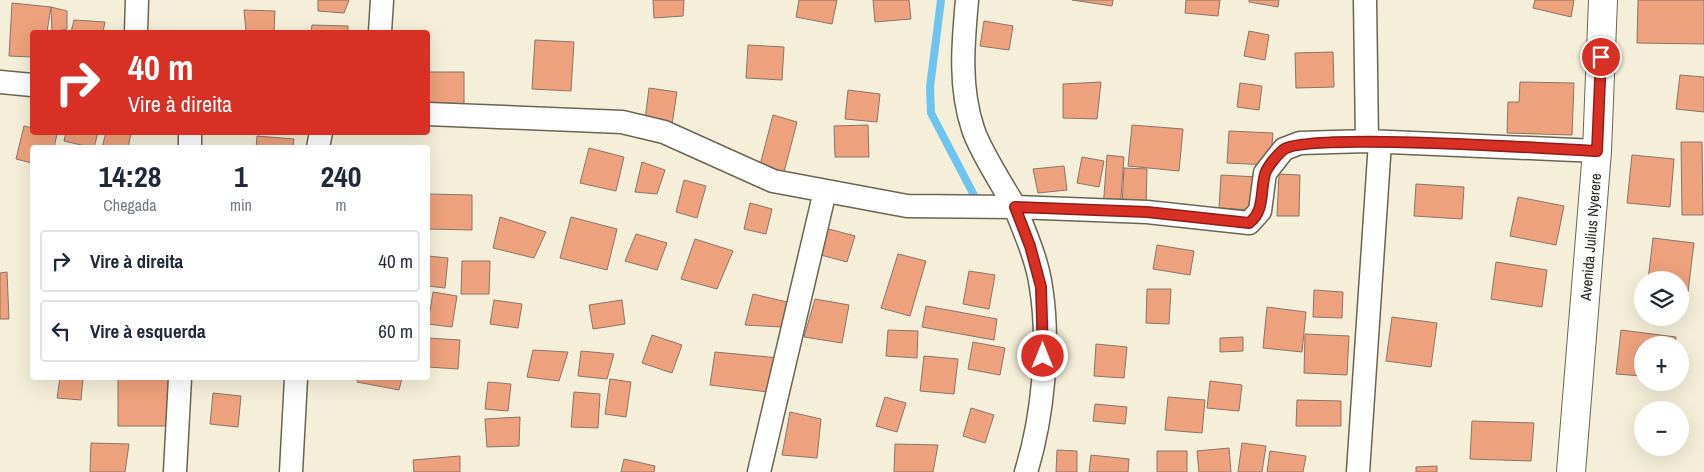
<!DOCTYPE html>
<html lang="pt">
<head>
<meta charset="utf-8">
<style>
  body { margin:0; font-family:"Archivo Narrow",sans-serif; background:#f6f6f7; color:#1f2937; height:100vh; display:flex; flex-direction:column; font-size:19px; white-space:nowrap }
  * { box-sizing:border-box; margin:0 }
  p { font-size:16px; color:#747a83 }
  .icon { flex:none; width:28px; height:28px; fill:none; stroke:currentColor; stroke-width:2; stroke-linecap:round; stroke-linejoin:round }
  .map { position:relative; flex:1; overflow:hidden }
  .sheet { position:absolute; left:30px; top:145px; width:400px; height:235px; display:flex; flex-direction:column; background:#fff; border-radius:5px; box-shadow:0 5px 20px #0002 }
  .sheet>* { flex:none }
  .banner { position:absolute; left:30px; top:30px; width:400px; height:105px; border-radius:5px; box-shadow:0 5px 20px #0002; background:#d93025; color:#fff; overflow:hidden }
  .tools { position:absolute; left:1634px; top:271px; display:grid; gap:10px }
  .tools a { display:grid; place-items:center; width:55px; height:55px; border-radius:50%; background:#fff; box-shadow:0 5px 20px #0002; font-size:25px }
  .pin { position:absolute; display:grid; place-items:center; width:42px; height:42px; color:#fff; margin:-21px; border:2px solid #fff; border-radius:50%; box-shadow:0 1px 5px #0007 }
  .me { position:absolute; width:55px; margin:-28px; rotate:0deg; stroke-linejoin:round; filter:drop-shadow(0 0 4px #0008) }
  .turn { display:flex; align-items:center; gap:18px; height:105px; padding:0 15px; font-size:22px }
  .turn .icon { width:65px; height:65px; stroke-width:2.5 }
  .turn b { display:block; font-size:35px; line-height:42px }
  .eta { display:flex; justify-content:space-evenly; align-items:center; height:85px; text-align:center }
  .eta b { font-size:30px; font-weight:800; line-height:35px }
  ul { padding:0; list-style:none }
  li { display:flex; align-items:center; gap:15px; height:62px; margin:0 10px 8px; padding:0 5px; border:2px solid #e0e1e3; border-radius:5px }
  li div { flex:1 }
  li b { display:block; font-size:19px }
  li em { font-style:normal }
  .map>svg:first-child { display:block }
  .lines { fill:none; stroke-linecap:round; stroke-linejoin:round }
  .stream { stroke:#6dc4ee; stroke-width:8 }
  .building { fill:#eda17c; stroke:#89746b }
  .minor-casing { stroke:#6a6552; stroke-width:25 }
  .tertiary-casing { stroke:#6a6552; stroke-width:30 }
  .minor { stroke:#fff; stroke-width:22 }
  .tertiary { stroke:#fff; stroke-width:28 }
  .route-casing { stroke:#8d1f18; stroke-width:12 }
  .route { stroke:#d93025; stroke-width:9 }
  .labels { text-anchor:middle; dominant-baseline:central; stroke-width:4; stroke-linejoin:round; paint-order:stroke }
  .street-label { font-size:15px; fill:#26231b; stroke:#fefcf3 }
</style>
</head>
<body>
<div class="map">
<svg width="1704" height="472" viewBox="0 0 1704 472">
  <rect width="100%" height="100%" fill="#f5efd9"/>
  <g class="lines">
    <path class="stream" d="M941,0l-11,87 1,26 45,86"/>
  </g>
  <path class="building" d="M318,0h31l-5,13 -26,-2z
    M653,0h31l-1,16 -29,2z
    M799,0h38l-5,24 -36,-7z
    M873,0h36l2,19 -36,3z
    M1072,0h41l-1,6z
    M1186,0h34l-2,16 -33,-3z
    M1249,0h30l-1,7 -29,-5z
    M1535,0h39l-3,17 -38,-9z
    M1638,0h66v44l-67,-1z
    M12,3l39,4 -4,25h-15v25l-23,-1z
    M51,7l16,4v18l-15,3z
    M244,10l31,1 -1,21h-28z
    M74,20l31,2 -2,10h-32z
    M984,21l29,5 -4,24 -29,-4z
    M312,25l36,1v6h-37z
    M1249,31l20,4 -4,25 -21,-4z
    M535,40l39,2 -3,49 -39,-2z
    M748,45l36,2 -2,33 -36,-2z
    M1333,52l1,35 -38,1 -1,-35z
    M428,72h36v41h-36z
    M1680,75l24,2v35l-28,-3z
    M1101,82l-4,37 -34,-1v-34z
    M1520,82l54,1 -2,52 -65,-2 1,-31h11z
    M1240,83l22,3 -3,24 -22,-3z
    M649,88l28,4 -5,32 -27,-4z
    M848,90l32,4 -3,28 -32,-3z
    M773,115l24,7 -14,54 -24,-7z
    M868,125l1,32h-34l-1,-31z
    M1132,125l51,4 -4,42 -51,-5z
    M24,126l8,2v4l25,2 -3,14h-22v15l-16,-4z
    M1229,131l44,2 -3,32 -43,-2z
    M66,132h32l-4,16 -30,-7z
    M106,132l25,1 -3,15h-26z
    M257,136l37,3 -1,9h-37z
    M1681,142h21l1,73h-21z
    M589,148l35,9 -8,34 -36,-8z
    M1107,155l17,2 -4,53 -17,-1z
    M1632,155l42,4 -4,48 -43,-4z
    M1082,157l22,4 -5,26 -22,-4z
    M642,162l23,8 -8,24 -22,-2z
    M1064,166l3,24 -29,3 -5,-24z
    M1124,168l23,1 -1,38 -24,-1z
    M1279,174l21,1 -1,41h-22z
    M1221,175l36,2 -3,33 -35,-2z
    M684,180l22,6 -9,32 -21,-6z
    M1416,184l48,3 -2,32 -48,-3z
    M428,194l44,1v35l-44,-1z
    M1518,197l46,9 -8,39 -46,-9z
    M750,203l22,6 -6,25 -22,-5z
    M500,217l46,15 -12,26 -41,-10z
    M571,217l46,12 -10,41 -47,-12z
    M825,228l30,8 -8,26 -30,-8z
    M636,234l31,9 -10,27 -32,-9z
    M1653,238l41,5 -6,49 -8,-1v-11h-32z
    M695,239l38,12 -16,38 -36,-10z
    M1157,245l37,6 -4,24 -37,-6z
    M898,254l28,7 -16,55 -29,-8z
    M428,256l20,2 -3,30 -17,-2z
    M462,261h28l-1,33h-28z
    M1496,262l51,8 -5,37 -51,-8z
    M969,271l26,4 -6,34 -26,-5z
    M7,272l2,47h-9v-46z
    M1147,289h24l-2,35 -23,-1z
    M1314,290l29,2 -1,26 -29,-1z
    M433,292l24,4 -5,31 -24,-3z
    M753,294l34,8 -5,25 -37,-2z
    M815,299l34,6 -7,38 -38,-6z
    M494,300l28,4 -4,24 -28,-4z
    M622,300l3,24 -32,5 -4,-24z
    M926,306l71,13 -3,21 -72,-13z
    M1267,307l39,5 -4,40 -39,-4z
    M1392,317l45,6 -6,44 -45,-6z
    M888,330l30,1 -1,27 -31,-2z
    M1621,330l55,7 -1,8h-33v31l-26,-2z
    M1305,334l44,2 -2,39 -43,-2z
    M652,335l30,10 -10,28 -30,-10z
    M1243,337v14l-23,1v-14z
    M428,338l32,2 -2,29 -30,-2z
    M973,342l32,6 -5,27 -32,-6z
    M1096,344l31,3 -3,31 -30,-2z
    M533,350l35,2 -9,29 -32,-4z
    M581,351l33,3 -7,25 -29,-3z
    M715,352l64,6 -11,34 -58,-7z
    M924,356l34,3 -4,35 -34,-3z
    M60,378h23l-2,22 -24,-2z
    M118,378h53v48h-53z
    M358,378h44l-3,12 -42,-8z
    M610,379l21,3 -5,35 -21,-3z
    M1210,381l32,4 -3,26 -32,-3z
    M488,382l23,2 -3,27 -23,-2z
    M574,392l26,2 -2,34 -27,-1z
    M213,393l28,3 -3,31 -28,-3z
    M885,397l21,6 -9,29 -21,-6z
    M1168,397l37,3 -3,33 -37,-3z
    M1297,400l44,1v25h-45z
    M1095,404l32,3 -2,17 -32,-3z
    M971,408l23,7 -9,28 -22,-7z
    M790,412l31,7 -4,39 -35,-3z
    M520,417l-1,29 -32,1 -2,-28z
    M1472,421l62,2 -3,38 -61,-2z
    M91,443l38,1 -4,28h-35z
    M1242,443l24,3 -4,26h-24z
    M895,444l43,1 -5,27h-39z
    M1229,448l2,24h-32l-2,-21z
    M1057,450l20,1v21h-21z
    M1157,451h30v21h-30z
    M1270,451l36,5 -3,16h-36z
    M1091,455l38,4 -1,13h-39z
    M460,456v16h-46l-1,-12z
    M624,459l31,7 -1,6h-33z
    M1437,466v6h-21v-5z"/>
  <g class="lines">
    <g class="minor-casing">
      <path id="minor" d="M1365,0l2,141 230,10
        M136,32l1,-32
        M380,32l2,-32
        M0,82l32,3
        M428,114l194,8 42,10 109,49 134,25 108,1c-12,-21 -35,-56 -42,-78 -14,-42 -10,-85 -6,-129
        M190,148v-16
        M318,148l3,-16
        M175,472l5,-94
        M291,472l5,-94
        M759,472l66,-281
        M1026,472c17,-55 24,-128 15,-185 -4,-28 -16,-54 -26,-80l132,5 102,11 11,-12 5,-38 19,-24 16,-6 67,-2
        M1358,472l22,-330"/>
    </g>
    <g class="tertiary-casing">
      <g id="tertiary">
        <path id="s1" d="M1571,472l26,-321 6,-151"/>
      </g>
    </g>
    <use href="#minor" class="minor"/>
    <use href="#tertiary" class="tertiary"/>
  </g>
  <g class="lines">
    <g class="route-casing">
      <path id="route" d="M1043,356l-2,-69 -11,-41 -15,-39 132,5 102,11c16,-12 11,-31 16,-49 2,-7 12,-19 18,-24 21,-18 270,-1 314,1l4,-94"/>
    </g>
    <use href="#route" class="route"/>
  </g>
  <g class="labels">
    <g class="street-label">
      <text stroke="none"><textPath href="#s1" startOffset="236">Avenida Julius Nyerere</textPath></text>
    </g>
  </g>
</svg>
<div class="tools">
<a><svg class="icon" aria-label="layers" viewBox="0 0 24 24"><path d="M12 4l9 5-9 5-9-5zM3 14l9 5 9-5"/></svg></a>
<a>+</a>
<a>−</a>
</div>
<div class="pin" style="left:1601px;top:57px;background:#d93025"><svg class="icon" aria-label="arrive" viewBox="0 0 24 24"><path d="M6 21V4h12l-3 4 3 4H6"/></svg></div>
<svg class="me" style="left:1043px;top:356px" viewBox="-20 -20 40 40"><circle r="17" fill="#d93025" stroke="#fff" stroke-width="3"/><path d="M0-11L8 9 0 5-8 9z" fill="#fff"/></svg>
<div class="banner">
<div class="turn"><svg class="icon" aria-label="right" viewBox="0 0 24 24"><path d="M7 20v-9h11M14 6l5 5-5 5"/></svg><div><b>40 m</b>Vire à direita</div></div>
</div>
<section class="sheet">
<div class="eta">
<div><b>14:28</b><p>Chegada</p></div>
<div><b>1</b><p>min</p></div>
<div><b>240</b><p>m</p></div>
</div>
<ul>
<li><svg class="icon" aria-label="right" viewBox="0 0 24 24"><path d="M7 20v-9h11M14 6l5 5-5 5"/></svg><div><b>Vire à direita</b></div><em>40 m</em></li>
<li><svg class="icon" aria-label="left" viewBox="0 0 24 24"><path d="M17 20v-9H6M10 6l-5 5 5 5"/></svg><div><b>Vire à esquerda</b></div><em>60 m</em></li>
</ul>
</section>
</div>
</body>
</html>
